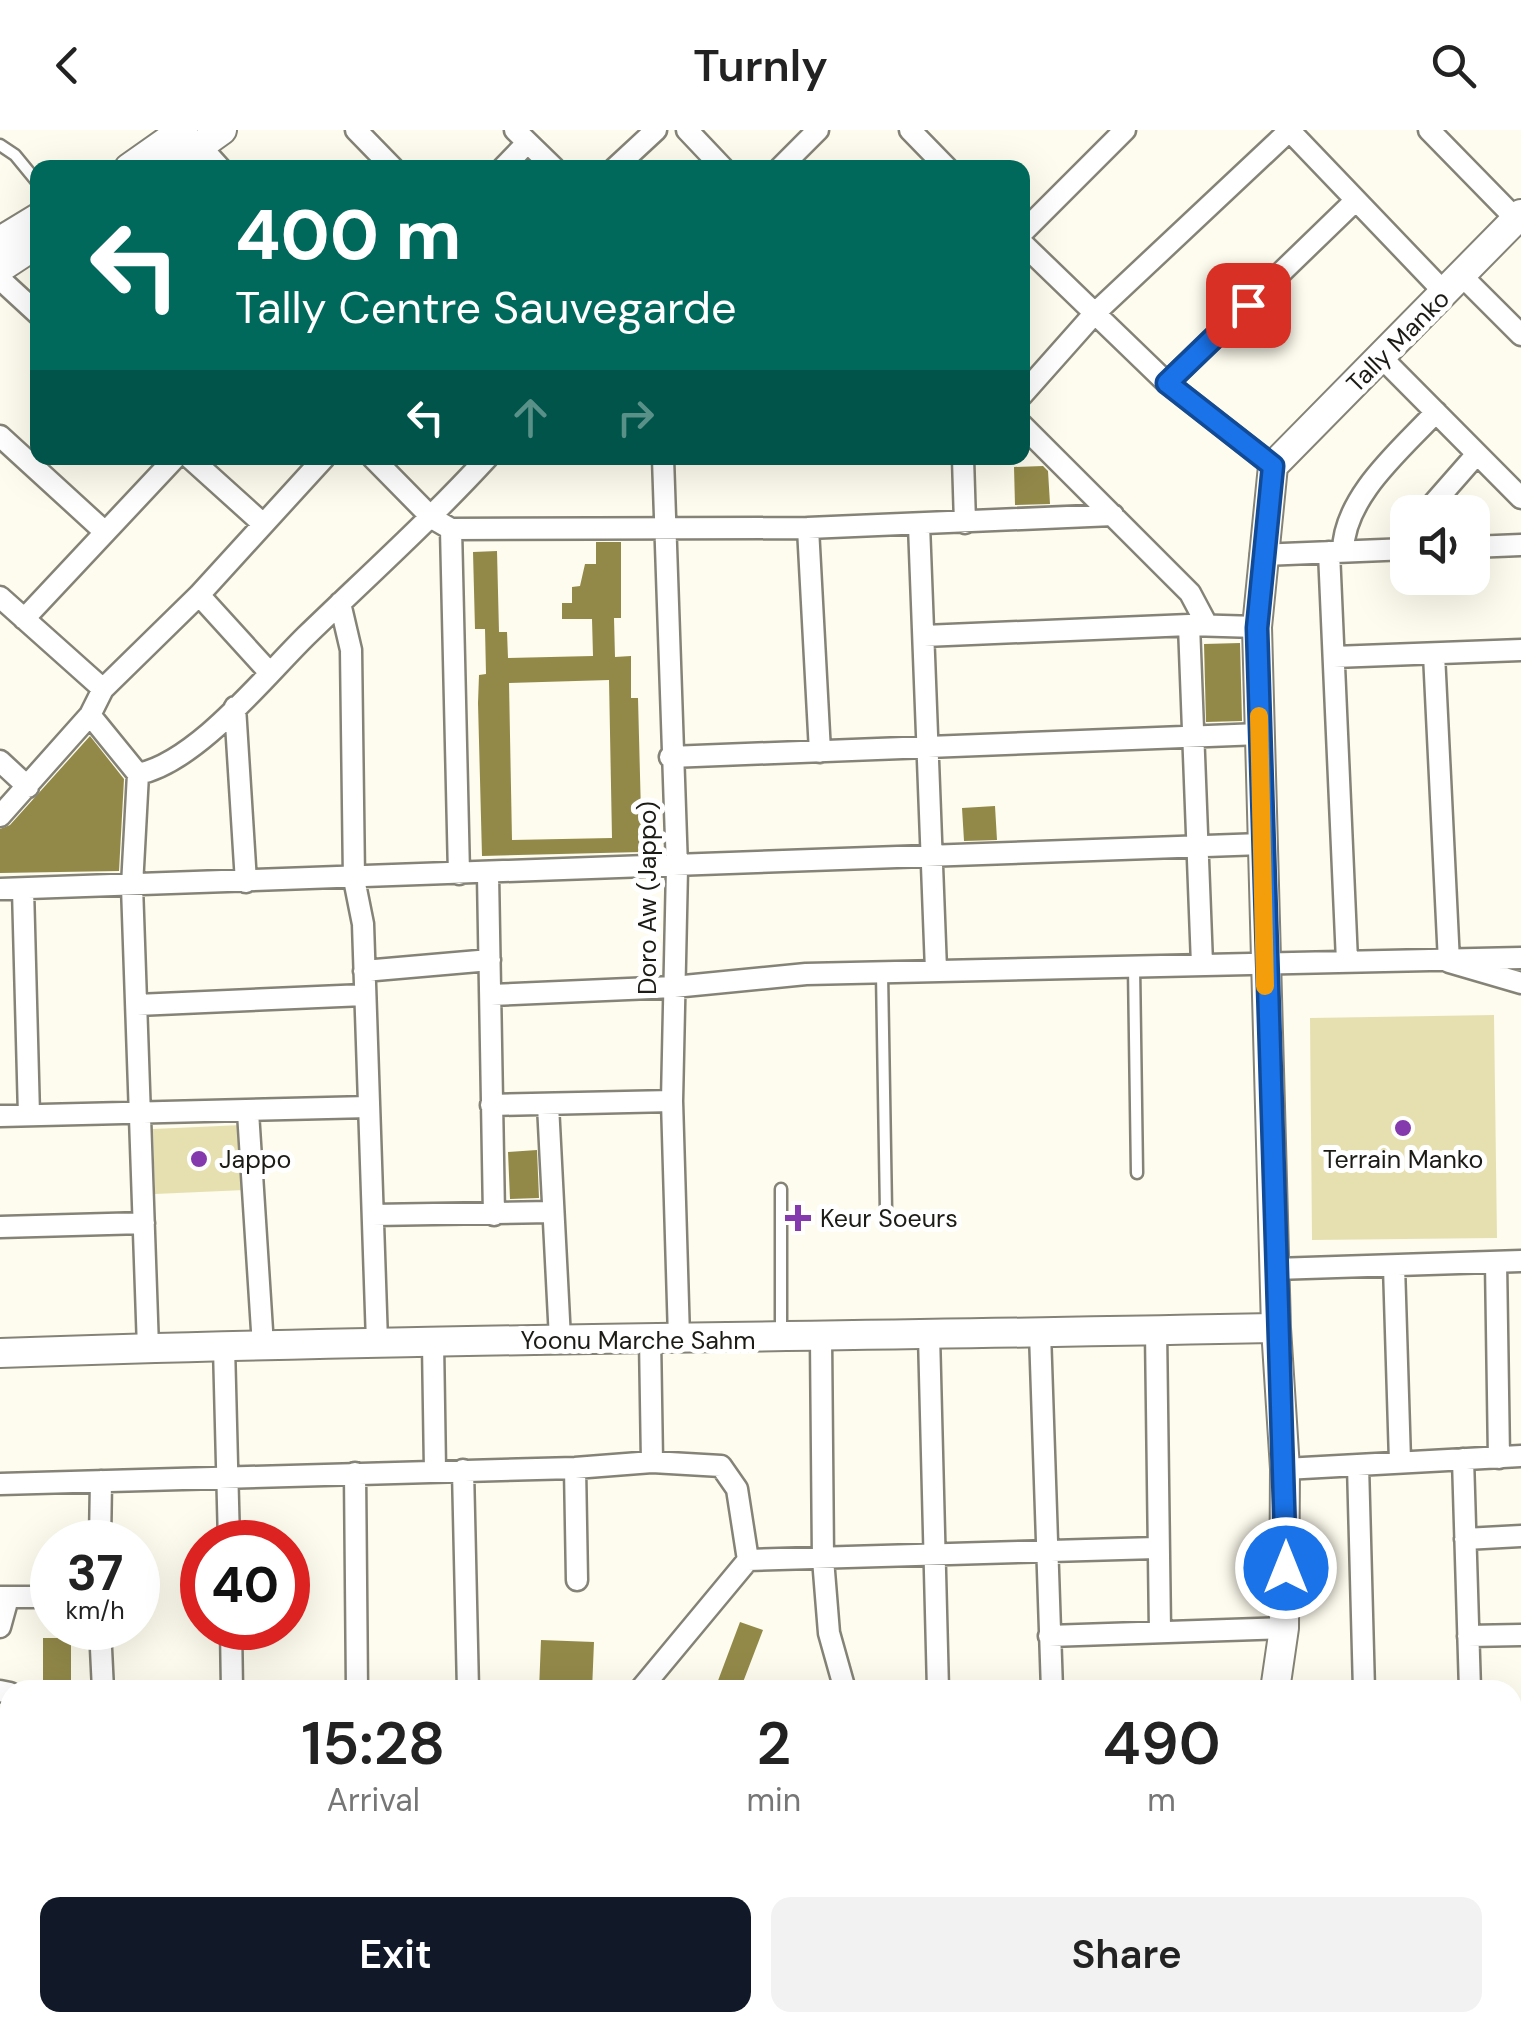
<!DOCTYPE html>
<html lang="en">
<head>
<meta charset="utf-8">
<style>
  body { margin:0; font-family:"DM Sans",sans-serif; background:#f2f2f2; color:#222; height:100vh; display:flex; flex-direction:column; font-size:38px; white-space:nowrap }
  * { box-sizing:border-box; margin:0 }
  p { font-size:32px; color:#767676 }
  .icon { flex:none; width:55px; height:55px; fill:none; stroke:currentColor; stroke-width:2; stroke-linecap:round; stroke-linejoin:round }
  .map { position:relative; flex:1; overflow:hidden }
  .sheet { position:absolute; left:0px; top:1550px; width:1522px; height:352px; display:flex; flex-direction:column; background:#fff; border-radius:30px 30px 0 0; box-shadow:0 10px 40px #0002 }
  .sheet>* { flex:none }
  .guide { position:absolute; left:30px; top:30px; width:1000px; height:305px; border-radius:20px; box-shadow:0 10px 40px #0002; background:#00695c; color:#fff; overflow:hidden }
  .controls { position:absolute; left:1390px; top:365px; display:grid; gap:20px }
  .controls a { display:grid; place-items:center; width:100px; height:100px; border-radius:20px; background:#fff; box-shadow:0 10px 40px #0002; font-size:50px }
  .speed { position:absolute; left:30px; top:1390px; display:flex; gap:20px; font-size:50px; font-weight:700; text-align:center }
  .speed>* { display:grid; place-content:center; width:130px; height:130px; border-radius:50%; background:#fff; box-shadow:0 10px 40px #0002; line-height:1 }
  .speed small { font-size:25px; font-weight:400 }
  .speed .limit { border:15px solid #d22; background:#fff; color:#111 }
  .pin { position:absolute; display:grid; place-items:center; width:85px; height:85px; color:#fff; margin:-42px; border-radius:20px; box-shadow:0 5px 15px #0006 }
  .me { position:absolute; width:110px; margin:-55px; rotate:0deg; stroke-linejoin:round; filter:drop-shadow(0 0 8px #0008) }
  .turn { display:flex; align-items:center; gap:35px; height:210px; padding:0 40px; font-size:45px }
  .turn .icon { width:130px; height:130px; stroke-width:2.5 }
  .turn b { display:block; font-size:70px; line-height:85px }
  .lanes { display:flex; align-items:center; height:95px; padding:0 40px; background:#0003; justify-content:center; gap:50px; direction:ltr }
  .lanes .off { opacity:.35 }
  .eta { display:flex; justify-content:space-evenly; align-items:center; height:170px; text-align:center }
  .eta b { font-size:60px; font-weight:600; line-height:70px }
  .button { display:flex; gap:20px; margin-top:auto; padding:20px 40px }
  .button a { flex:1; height:115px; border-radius:20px; background:#111827; color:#fff; font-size:40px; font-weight:600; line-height:115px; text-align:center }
  .button a+a { background:#f2f2f2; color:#222 }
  header { display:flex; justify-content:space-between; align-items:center; height:130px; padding:0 40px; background:#fff; font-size:45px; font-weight:600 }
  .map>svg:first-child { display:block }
  .green { fill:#e6e0b0 }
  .building { fill:#928949; fill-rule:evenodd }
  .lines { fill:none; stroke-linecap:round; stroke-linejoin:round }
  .lane-casing { stroke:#858377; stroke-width:15 }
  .street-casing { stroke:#858377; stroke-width:25 }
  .secondary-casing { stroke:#858377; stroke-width:32 }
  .lane { stroke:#fff; stroke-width:10 }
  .street { stroke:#fff; stroke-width:20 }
  .secondary { stroke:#fff; stroke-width:28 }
  .route-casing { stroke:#114b97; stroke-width:25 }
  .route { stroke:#1a73e8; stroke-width:18 }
  .slow { stroke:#f59e0b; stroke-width:18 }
  .poi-dot { fill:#843aac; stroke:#fff; stroke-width:4 }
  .labels { text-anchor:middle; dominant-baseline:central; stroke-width:10; stroke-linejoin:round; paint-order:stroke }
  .street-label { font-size:25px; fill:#1c1b16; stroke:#fff }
  .poi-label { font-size:25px; fill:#1c1b16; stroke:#fff; text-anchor:start }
</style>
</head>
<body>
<header><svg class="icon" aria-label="back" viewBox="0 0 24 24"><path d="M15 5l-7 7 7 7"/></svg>Turnly<svg class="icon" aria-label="search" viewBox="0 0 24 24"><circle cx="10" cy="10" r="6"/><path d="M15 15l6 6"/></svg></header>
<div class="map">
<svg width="1521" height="1901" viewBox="0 0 1521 1901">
  <rect width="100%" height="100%" fill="#fefcee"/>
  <path class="green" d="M1494,885l3,223 -185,2 -2,-222z
    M242,995l3,65 -90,4 -2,-65z"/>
  <path class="building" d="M1043,336l5,5 2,33 -35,1 -1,-38z
    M596,412h25v76h-7l1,39 16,-1v42h7l4,154 -160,4 -4,-153 1,-28 7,-1 -1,-45h-10l-2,-77 24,-1 2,81h8l1,26 85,-2 -1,-37h-30v-16h10v-16l8,-1 5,-22h11zM609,550l3,158 -100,2 -3,-157z
    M1240,513l2,78 -36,1 -2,-78z
    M90,606l34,43 -5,92 -119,2v-44l10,-4z
    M995,676l2,34 -33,1 -2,-33z
    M537,1020l2,48 -29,1 -2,-47z
    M740,1492l23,8 -23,60h-13l-11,-4z
    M43,1508h28v44h-28z
    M541,1510l53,2 -2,48h-53z"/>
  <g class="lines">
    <g class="lane-casing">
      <path id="lane" d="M0,15l15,10 23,28
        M1134,837l3,206
        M882,843l4,237
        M781,1203v-144"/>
    </g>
    <g class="street-casing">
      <path id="street" d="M356,0l37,38
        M515,0l39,38
        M687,0l36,38
        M910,0l37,38
        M1289,0l156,163
        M1429,0l87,89
        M201,17l19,21
        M503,38l24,-25
        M615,38l41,-38
        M780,38l38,-38
        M1022,103l103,-103
        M1022,113l145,140 106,83
        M1462,146l59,59
        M0,149l38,35
        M1381,227l140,141
        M1167,253l188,-182
        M1022,265l72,-81 196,-184
        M1022,295l168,168 17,32
        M0,306l105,96
        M190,328l72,65
        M373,328l59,60 19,11 357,-1 305,-13
        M663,328l14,410 -5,233 7,237
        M963,328l2,65
        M1426,382l50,-57
        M919,395l17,445
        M808,398l12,224
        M451,399l8,345
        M1472,417l49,-2
        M1343,421c1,-55 59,-102 93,-139
        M1329,422l18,409
        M1261,425l147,-6
        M199,465l70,77
        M0,467l103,92
        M340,473l11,47 3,229 9,45 14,418
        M24,489l151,-161
        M1189,495l13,339
        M924,506l265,-11 68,2
        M1434,524l15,308 72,21
        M1334,527l187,-7
        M235,577l11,175
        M90,585l48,59 -6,112 16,462
        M670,627l590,-23
        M0,631l28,26
        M138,644c59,-12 126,-97 169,-139 61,-59 123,-115 180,-177
        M0,686l90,-101 13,-26 96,-94 125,-137
        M488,745l6,340
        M0,759l1262,-45
        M23,759l6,226
        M364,841l126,-11
        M491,865l183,-8 132,-13 715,-16
        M137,875l227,-10
        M491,975l181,-4
        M548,975l12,234
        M248,982l15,234
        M0,986l369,-9
        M373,1085l178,-3
        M0,1097l144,-4
        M1496,1132l3,196
        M1394,1136l6,195
        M1275,1139l246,-8
        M1156,1201l4,300
        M1040,1203l12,357
        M929,1205l9,355
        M650,1208l2,124
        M821,1209l2,220 6,74 16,57
        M433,1213l2,127
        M224,1217l5,195
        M1463,1329l7,231
        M1358,1335l6,225
        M575,1338l2,112
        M1285,1339l236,-13
        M463,1340l5,220
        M355,1343l2,217
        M0,1354l575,-16 77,-6 69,4 16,23 11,71 -108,130
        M1465,1409l56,-3
        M100,1412l1,-61
        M748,1430l408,-12
        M0,1467h52
        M0,1497l8,-29
        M100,1498l3,62
        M231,1498l1,62
        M1049,1506l235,-8
        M1468,1506l53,-1
        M0,1561l10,2
        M1512,1608h9
        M1512,1648l9,8
        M0,1677l10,2
        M0,1787l10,3
        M1512,1793l9,9
        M400,1892l8,9
        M552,1892l9,9
        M810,1892l10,9
        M1163,1892l9,9
        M1467,1892l8,9
        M73,1893l30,8
        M193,1901l2,-9
        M277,1901l2,-9
        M465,1901l7,-9
        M694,1901l8,-9
        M1092,1901l8,-9
        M1230,1901l8,-9
        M1376,1901l8,-9"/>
    </g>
    <g class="secondary-casing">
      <path id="secondary" d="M129,38l54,-38
        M169,38l53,-38
        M0,111l38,-23
        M0,138l38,-25
        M0,1223c425,-15 851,-16 1276,-25
        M1275,1560l9,-62 1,-159 -9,-141 -19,-701 16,-161 248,-252
        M981,1901l8,-9"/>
    </g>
    <use href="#lane" class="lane"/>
    <use href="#street" class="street"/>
    <use href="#secondary" class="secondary"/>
  </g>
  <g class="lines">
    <g class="route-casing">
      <path id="route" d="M1248,175l-81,78 106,83 -16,162 29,940"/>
    </g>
    <use href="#route" class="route"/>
    <path class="slow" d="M1259,586l6,270"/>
  </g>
  <g class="poi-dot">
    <circle cx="1403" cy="998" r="10"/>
    <circle cx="199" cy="1029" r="10"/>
    <path d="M793 1073h10v10h10v10h-10v10h-10v-10h-10v-10h10z"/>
  </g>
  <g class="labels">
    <g class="street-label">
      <text transform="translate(1398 211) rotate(-45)">Tally Manko</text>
      <text transform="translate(647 768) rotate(-90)">Doro Aw (Jappo)</text>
      <text x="638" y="1210">Yoonu Marche Sahm</text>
    </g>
    <g class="poi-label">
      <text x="219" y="1029">Jappo</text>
      <text x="1403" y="1029" text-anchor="middle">Terrain Manko</text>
      <text x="820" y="1088">Keur Soeurs</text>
    </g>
  </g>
</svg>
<div class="controls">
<a><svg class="icon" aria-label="sound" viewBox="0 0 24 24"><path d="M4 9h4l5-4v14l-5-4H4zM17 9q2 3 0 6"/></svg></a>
</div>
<div class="speed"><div>37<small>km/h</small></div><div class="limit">40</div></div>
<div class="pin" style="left:1248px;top:175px;background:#d93025"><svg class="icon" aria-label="arrive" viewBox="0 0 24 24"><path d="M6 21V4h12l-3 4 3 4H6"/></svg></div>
<svg class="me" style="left:1286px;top:1438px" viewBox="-20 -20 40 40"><circle r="17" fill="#1a73e8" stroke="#fff" stroke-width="3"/><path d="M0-11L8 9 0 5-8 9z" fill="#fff"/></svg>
<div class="guide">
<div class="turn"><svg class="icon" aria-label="left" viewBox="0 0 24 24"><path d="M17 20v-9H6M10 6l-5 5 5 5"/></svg><div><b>400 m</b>Tally Centre Sauvegarde</div></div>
<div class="lanes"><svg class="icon" aria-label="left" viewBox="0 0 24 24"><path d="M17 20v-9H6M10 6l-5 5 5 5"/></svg><svg class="icon off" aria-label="ahead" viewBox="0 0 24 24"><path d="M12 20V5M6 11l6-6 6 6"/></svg><svg class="icon off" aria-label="right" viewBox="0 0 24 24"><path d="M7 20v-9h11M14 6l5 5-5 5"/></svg></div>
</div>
<section class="sheet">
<div class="eta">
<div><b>15:28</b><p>Arrival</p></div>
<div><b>2</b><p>min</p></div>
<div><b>490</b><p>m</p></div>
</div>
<div class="button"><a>Exit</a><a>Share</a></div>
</section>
</div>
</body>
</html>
